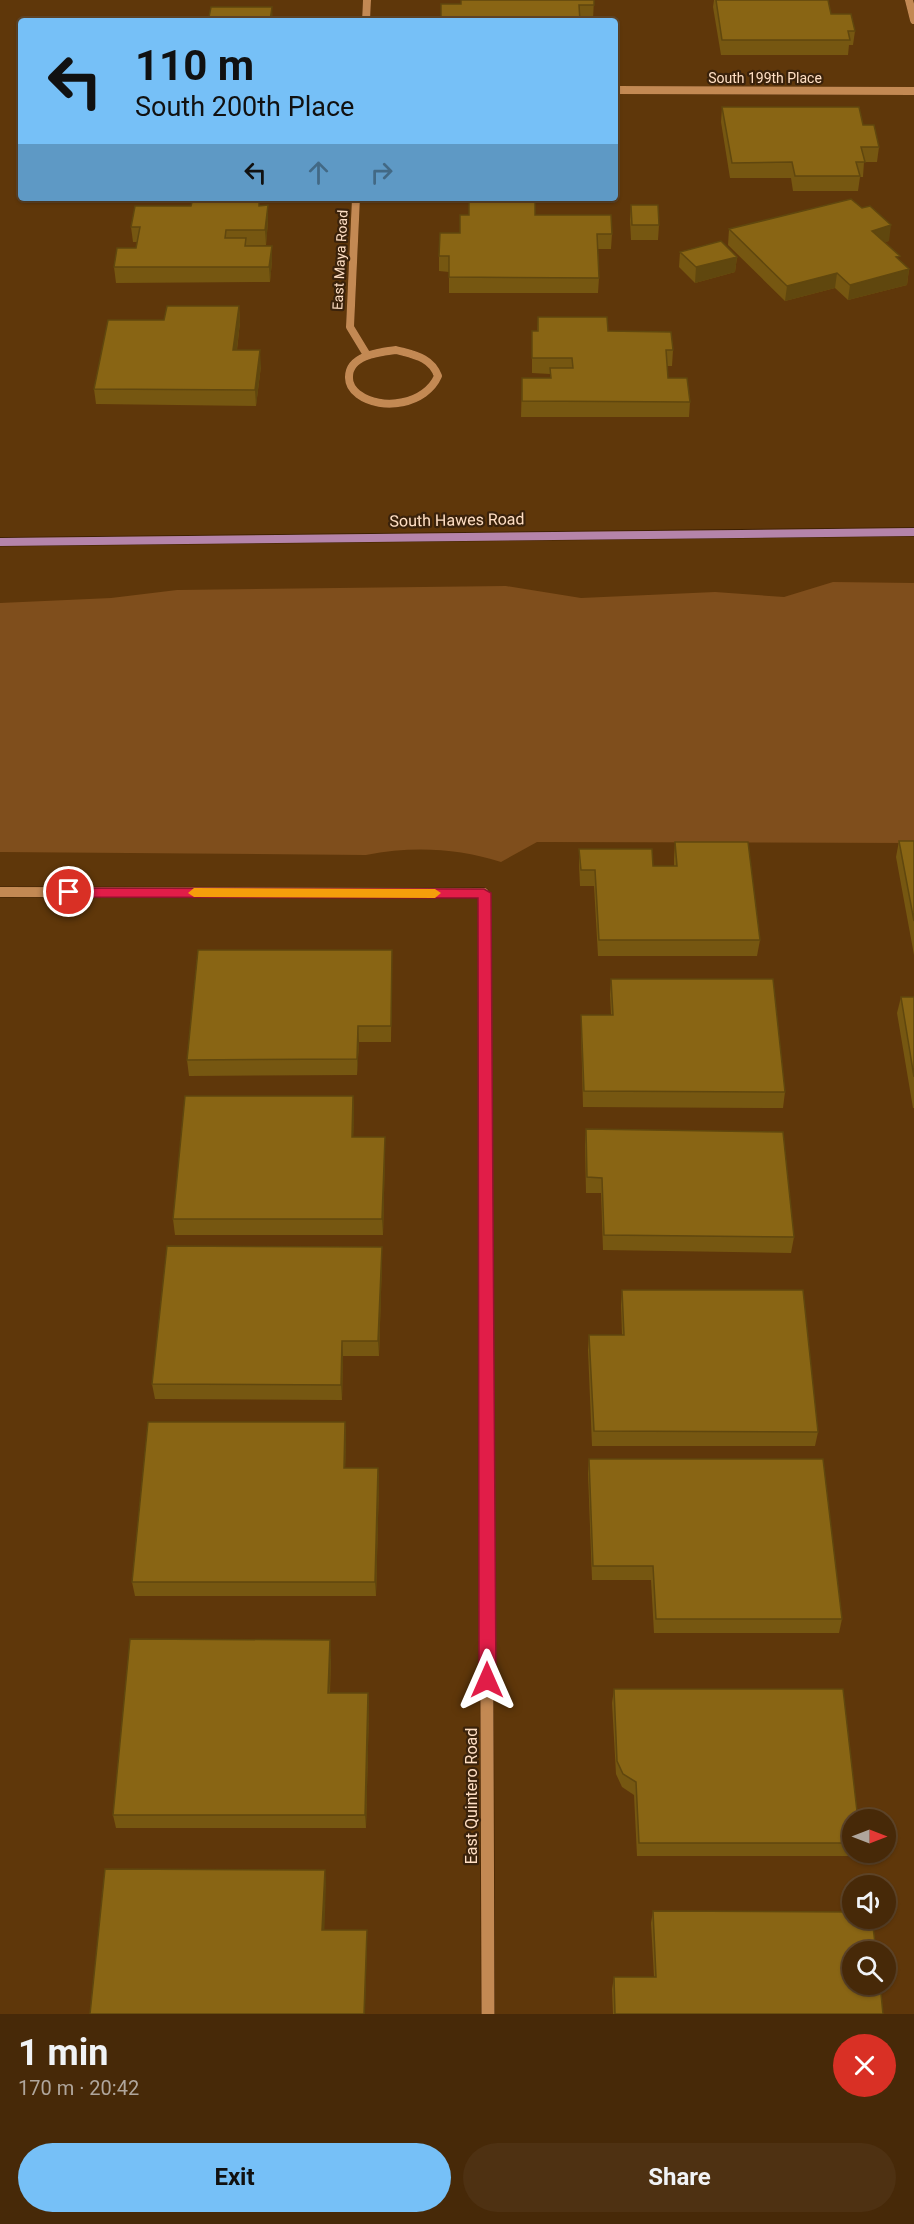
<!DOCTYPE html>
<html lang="en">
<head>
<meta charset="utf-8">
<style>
  body { margin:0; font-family:Roboto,sans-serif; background:#4e3112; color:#f1f3f6; height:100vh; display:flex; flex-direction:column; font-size:22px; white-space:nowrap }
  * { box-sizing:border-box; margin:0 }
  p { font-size:20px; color:#b0a69c }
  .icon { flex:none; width:33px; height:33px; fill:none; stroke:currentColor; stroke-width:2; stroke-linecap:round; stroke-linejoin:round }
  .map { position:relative; height:2014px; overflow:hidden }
  .side { display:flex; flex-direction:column; background:#472908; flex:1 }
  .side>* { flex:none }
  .hud { position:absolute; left:18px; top:18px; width:600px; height:183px; border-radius:6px; box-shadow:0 2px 4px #0004,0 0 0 2px #5f4529; background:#76c0f7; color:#111; overflow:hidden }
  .needle { width:39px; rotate:90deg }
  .tools { position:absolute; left:842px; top:1809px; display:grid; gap:12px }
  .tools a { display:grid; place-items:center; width:54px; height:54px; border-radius:50%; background:#472908; box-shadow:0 2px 4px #0004,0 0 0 2px #5f4529; font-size:30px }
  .pin { position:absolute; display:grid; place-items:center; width:51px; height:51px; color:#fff; margin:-26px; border:3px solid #fff; border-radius:50%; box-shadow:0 2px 6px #0007 }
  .me { position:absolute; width:66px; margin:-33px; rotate:0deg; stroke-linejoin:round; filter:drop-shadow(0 0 4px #0008) }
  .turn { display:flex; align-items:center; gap:21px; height:126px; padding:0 18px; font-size:27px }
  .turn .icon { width:78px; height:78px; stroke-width:2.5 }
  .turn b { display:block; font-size:42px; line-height:51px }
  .lanes { display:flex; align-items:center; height:57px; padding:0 18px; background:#0003; justify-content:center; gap:30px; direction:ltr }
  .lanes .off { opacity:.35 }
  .round { display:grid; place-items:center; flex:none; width:63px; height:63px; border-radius:32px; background:#4e3112 }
  .head { display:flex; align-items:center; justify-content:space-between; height:102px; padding:0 18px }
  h1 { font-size:36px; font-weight:700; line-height:45px }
  .cta { display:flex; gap:12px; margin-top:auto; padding:12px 18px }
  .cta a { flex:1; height:69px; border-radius:36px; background:#76c0f7; color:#111; font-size:24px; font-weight:700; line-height:69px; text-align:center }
  .cta a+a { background:#4e3112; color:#f1f3f6 }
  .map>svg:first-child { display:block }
  .green { fill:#7f4e1c }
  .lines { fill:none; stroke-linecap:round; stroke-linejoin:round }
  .minor-far2-casing { stroke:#3d2003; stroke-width:8 }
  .minor-far1-casing { stroke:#3d2003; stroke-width:11 }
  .minor-casing { stroke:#3d2003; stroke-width:14 }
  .major-casing { stroke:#3d2003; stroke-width:1 }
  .minor-far2 { stroke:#c38953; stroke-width:8 }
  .minor-far1 { stroke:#c38953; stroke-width:10 }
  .minor { stroke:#c38953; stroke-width:13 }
  .major { fill:#b584aa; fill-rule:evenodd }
  .wall { fill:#765711 }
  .shaded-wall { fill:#60470e }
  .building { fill:#896514; stroke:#60470e; stroke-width:1.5 }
  .route { fill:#e11d48; stroke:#92132f; stroke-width:1.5 }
  .slow { fill:#f59e0b }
  .labels { text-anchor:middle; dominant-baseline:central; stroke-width:4.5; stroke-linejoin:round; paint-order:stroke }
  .far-street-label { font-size:14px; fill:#ffdfc4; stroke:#3a220b }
  .street-label { font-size:16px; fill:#ffdfc4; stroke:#3a220b }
</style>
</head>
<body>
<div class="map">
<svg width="914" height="2014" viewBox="0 0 914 2014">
  <rect width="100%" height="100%" fill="#5f370a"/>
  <path class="green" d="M833,582l81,1v260l-377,-1 -36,20c-45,-14 -88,-16 -135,-7l-366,-3v-249l111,-5 66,-8 329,-4 75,12 134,-6 69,5z"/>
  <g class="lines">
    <g class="minor-far2-casing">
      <path id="minor-far2" d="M909,0l5,20
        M366,21l1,-21
        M615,90l299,1
        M356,198l-6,129 17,28
        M396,350c18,5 35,7 42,26 -12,28 -56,36 -80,18 -5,-4 -9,-10 -9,-16 -1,-23 31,-26 47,-28z"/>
    </g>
    <g class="minor-far1-casing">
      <path id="minor-far1" d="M0,892l484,1 1,269"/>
    </g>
    <g class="minor-casing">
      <path id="minor" d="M485,1160l3,854"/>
    </g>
    <g class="major-casing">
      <path id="major" d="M914,528v8l-914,10v-8z"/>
    </g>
    <use href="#minor-far2" class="minor-far2"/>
    <use href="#minor-far1" class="minor-far1"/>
    <use href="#minor" class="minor"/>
    <use href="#major" class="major"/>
  </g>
  <path class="wall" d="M594,0l-1,19h-13l-119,-15z
    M714,0h114l3,14 24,17 -2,14h-4l-1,10h-127l-8,-48z
    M722,107l141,18 16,22 -2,15h-13l-1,15h-3l-2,14h-65l-2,-13h-61l-9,-56z
    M268,205v16l-2,24h-20l26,1v15l-2,21 -154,1 -2,-16 22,-19 1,-6h-4l-2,-15 60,-21z
    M631,205l28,20 -1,15h-27l-1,-20z
    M535,215l77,19 -1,15h-13l1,29 -1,15h-149v-21l-10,-1v-15l21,-23z
    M729,229l160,12 -5,1 15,19 10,8 -2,16 -59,15 -13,-12 -50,13 -57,-56z
    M680,252l57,5 -2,15 -40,11 -16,-16z
    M239,306l1,16 -3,28 24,16 -5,40 -160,-2 -2,-15 70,-69z
    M538,317l70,14 65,19 -1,16h-5l1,12 22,24 -1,15h-168l1,-39h28v-4l-18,-1v-42h5z
    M899,841h15v114l-18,-98z
    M675,842l85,98 -3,16h-159l-4,-70h-14l-1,-21v-16l74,17h21v-8z
    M392,966l-1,76h-32l-2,33 -168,1 -2,-16z
    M611,979l174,113 -2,16 -200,-1 -2,-77v-15h30l-1,-20z
    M901,997h13v111h-1l-16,-95z
    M353,1096l1,16 -1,25 32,16 -2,82h-208l-2,-16z
    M586,1129l208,108 -3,16 -188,-3 -2,-57h-15l-1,-48z
    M382,1262l-3,94h-36l-1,44 -187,-1 -3,-15z
    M622,1290l196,142 -3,14h-223l-4,-96 1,-15h33l-1,-30z
    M345,1422l1,15 -1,31h33l1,14 -3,114h-241l-3,-14z
    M589,1459l253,160 -3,14h-185l-3,-53h-59l-4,-107z
    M331,1654l-1,39h38l1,14 -3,121h-250l-3,-13z
    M614,1689l238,131v32h5l-1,4h-219l-3,-61 -12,-8 -6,-13 -4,-71z
    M653,1911l230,103h-270l-1,-25 2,-12h40l-3,-54z"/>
  <path class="shaded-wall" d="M272,7l1,14h-3z
    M268,205v16l-2,24 -1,-15z
    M891,225l-2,16 -19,5 2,-15z
    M272,246v15l-2,21 -1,-15z
    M737,257l-2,15 -40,11 1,-16z
    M909,269l-2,16 -59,15 2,-15z
    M837,273l-2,15 -50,13 2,-15z
    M239,306l1,16 -5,43 -2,-15z
    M260,350l1,16 -5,40 -1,-16z
    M358,1026l1,16 -2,33v-16z
    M353,1096l1,16 -1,41 -1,-16z
    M385,1137v16l-2,82 -1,-16z
    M382,1247v15l-3,94 -1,-15z
    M342,1341l1,15 -1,44 -1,-15z
    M345,1422l1,15 -1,45 -1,-14z
    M378,1468l1,14 -3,114 -1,-14z
    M330,1640l1,14 -2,53 -1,-14z
    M368,1693l1,14 -3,121 -1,-13z
    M325,1870l1,13 -2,60 -2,-13z
    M367,1930v13l-2,71h-1z"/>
  <path class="building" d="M461,0h133v5h-15l1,16h-139v-17h20z
    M716,0h112l3,14h20l4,17h-7l2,9h-128z
    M211,7h61l-2,14h-109l1,-4h47z
    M722,107h137l4,18h11l5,22h-18l4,15h-9l4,14h-65l-3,-14 -60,1z
    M193,198h66v8l9,-1 -3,25h-39l-1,8h21l-1,8h27l-3,21h-155l3,-19h19l4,-21h-9l4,-21h56z
    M851,199l11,9 8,-2 21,19 -19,6 28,25 -4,1 13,12 -59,16 -13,-12 -50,13 -58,-57z
    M469,202h66v13h76l1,19h-15l2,44 -150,-1v-21h-10l1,-23h20v-18h9z
    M631,205h27l1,20h-27z
    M721,241l16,16 -41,10 -16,-15z
    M167,306h72l-6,44h27l-5,40 -161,-1 14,-69h56z
    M538,317h69l1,14 63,1 2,18h-7l2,28h19l3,24 -168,-1v-23h29l-1,-10h23l-1,-10h-40v-27h6z
    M899,841h15v80z
    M675,842h73l12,98h-161l-4,-70h-14l-2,-21h73l1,17h24z
    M198,950h194l-1,76h-33l-1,33 -170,1z
    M611,979h162l12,113 -201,-1 -3,-76h32z
    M901,997h13v80z
    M185,1096h168l-1,41h33l-3,82h-209z
    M586,1129l197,3 11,105 -190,-2 -2,-57 -15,-1z
    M167,1246l215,1 -4,94h-36l-1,44 -189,-1z
    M622,1290h181l15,142 -224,-1 -5,-96h35z
    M148,1422h197l-1,46h34l-3,114h-243z
    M589,1459h234l19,160h-186l-3,-53h-60z
    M130,1639l200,1 -2,53h40l-3,122h-252z
    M614,1689h229l15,131h-6v23h-213l-3,-61 -13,-8 -6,-13z
    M105,1869l220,1 -3,60h45l-3,84h-274z
    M653,1911l199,1v6h20l4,34h-24v32h28l3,30h-268l-1,-37h42z"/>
  <path class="route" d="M69,888l415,1 7,4 5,787 -3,6 -6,2 -6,-2 -2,-6 -1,-782 -409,-1 -6,-5z"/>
  <path class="slow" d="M194,888l241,1 6,4 -6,5 -241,-1 -6,-4z"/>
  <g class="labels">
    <g class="far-street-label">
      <text x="765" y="78">South 199th Place</text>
      <text transform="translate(340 260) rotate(-87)">East Maya Road</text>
    </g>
    <g class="street-label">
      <text transform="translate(457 520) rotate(-1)">South Hawes Road</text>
      <text transform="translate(471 1796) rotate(-90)">East Quintero Road</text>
    </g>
  </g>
</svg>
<div class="tools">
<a><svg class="needle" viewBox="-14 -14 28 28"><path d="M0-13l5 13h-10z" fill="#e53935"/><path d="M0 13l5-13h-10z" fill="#b0a69c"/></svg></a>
<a><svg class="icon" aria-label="sound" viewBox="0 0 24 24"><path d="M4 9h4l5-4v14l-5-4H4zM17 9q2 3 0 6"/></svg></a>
<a><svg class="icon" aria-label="search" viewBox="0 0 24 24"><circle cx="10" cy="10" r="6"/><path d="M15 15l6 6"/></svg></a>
</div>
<div class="pin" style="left:69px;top:892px;background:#d93025"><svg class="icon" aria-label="arrive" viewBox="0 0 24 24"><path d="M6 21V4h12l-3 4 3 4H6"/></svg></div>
<svg class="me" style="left:487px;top:1680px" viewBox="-20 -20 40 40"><path d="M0-17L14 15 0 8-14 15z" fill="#e11d48" stroke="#fff" stroke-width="4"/></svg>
<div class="hud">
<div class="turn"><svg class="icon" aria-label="left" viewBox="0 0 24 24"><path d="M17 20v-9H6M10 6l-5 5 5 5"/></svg><div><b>110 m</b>South 200th Place</div></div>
<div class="lanes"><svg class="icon" aria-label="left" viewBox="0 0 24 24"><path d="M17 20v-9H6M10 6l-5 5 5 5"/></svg><svg class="icon off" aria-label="ahead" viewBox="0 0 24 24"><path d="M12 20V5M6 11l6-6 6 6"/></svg><svg class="icon off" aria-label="right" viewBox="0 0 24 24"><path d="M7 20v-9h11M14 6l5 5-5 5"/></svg></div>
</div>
</div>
<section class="side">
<div class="head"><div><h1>1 min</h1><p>170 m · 20:42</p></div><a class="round" style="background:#d93025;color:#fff"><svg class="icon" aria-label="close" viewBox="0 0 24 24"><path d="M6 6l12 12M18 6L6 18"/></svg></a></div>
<div class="cta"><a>Exit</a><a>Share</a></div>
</section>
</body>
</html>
